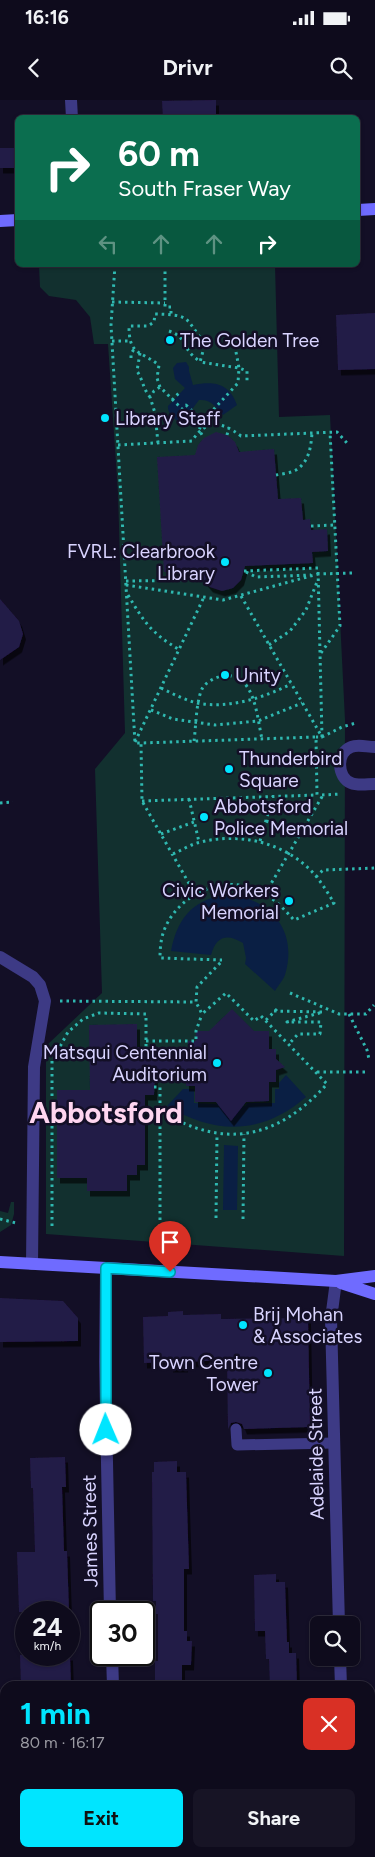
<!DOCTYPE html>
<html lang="en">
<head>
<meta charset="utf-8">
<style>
  body { margin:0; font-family:Figtree,sans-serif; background:#171425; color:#f1f3f6; height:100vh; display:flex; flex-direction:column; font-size:19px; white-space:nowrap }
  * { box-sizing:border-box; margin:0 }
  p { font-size:16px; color:#9b9ba3 }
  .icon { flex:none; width:28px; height:28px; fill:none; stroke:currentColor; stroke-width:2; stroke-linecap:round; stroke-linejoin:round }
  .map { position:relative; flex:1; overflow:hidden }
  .panel { position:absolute; left:0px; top:1581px; width:375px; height:176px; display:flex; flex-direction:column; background:#0e0b1c; border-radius:15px 15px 0 0; box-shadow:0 1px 4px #0004,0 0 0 1px #2e2b3b }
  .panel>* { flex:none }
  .hud { position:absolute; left:15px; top:15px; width:345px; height:152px; border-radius:8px; box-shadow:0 1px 4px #0004,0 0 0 1px #2e2b3b; background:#0b6e4f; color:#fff; overflow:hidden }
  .buttons { position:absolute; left:310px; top:1516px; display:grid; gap:10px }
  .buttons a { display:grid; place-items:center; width:50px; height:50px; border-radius:8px; background:#0e0b1c; box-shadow:0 1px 4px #0004,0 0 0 1px #2e2b3b; font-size:25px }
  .speed { position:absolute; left:15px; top:1501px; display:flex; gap:10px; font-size:25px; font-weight:700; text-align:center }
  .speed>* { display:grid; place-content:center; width:65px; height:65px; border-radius:50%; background:#0e0b1c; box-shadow:0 1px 4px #0004,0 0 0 1px #2e2b3b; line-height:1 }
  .speed small { font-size:12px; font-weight:400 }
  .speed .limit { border:2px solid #111; border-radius:8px; background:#fff; color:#111 }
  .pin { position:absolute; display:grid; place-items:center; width:42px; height:42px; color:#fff; margin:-51px -21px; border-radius:50% 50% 50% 0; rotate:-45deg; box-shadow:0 0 5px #0007 }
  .pin .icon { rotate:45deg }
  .me { position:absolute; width:55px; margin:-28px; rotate:359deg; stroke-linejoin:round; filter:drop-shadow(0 0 4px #0008) }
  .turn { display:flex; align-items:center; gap:18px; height:105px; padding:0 20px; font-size:22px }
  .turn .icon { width:65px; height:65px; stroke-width:2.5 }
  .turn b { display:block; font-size:35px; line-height:42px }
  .lanes { display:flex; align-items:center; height:48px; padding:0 20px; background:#0003; justify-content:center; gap:25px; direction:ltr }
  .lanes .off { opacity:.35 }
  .round { display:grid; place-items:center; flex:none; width:52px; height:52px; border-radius:8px; background:#171425 }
  .head { display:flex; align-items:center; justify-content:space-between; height:85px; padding:0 20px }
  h1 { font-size:30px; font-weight:700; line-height:38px; color:#00e5ff }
  .cta { display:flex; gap:10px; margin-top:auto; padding:10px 20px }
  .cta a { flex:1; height:58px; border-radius:8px; background:#00e5ff; color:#111; font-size:20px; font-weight:700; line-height:58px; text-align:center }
  .cta a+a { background:#171425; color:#f1f3f6 }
  .status { display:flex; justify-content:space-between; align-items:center; height:35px; padding:0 25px; background:#0e0b1c; direction:ltr }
  .status svg { height:14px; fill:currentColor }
  header { display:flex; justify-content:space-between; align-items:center; height:65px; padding:0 20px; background:#0e0b1c; font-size:22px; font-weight:700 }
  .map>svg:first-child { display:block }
  .green { fill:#12302f }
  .water { fill:#0a1f44 }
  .building { fill:#241b47; filter:url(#shadow) }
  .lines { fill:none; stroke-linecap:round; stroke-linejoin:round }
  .path { stroke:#2fb8b0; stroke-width:3; stroke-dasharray:2.5 4; stroke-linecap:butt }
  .service { stroke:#3d3a85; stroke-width:11 }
  .minor { stroke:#3d3a85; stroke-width:12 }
  .secondary { stroke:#6f6bff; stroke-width:12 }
  .route-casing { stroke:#0095a6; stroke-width:12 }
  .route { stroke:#00e5ff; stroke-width:9 }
  .poi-dot { fill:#00e5ff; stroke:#130f26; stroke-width:2 }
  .labels { text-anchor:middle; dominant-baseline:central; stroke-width:5; stroke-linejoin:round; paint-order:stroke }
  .poi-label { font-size:19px; fill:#d9d4ff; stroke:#130f26; text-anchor:start }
  .street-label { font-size:19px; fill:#d9d4ff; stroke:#130f26 }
  .town-label { font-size:29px; font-weight:bold; fill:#ffd6f0; stroke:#130f26 }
</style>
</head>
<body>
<div class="status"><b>16:16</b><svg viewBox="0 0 49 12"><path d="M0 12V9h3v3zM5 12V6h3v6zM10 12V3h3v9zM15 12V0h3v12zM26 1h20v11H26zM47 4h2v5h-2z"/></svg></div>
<header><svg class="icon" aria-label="back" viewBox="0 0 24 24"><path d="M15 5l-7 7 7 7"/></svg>Drivr<svg class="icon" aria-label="search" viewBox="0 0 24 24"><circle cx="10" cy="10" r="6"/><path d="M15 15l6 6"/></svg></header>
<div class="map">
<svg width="375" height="1757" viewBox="0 0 375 1757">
  <defs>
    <filter id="shadow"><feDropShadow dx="3" dy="5.5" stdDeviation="0" flood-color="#0009"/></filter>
  </defs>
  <rect width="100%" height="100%" fill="#130f26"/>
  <path class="green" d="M39,165h236l4,152 51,-2 15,305 -1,536 -298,-22v-188l56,-53 -7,-224 30,-36 -7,-240 -10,-149h-14l-4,-27 -14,-17 -27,-4 -9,-9z
    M11,1102h3v12l-3,11 -11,7v-21l8,2z"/>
  <path class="water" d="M186,262l3,5v4l4,14c21,-4 36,-2 44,20l-14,10c-7,-8 -12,-16 -24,-15l-18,24c-6,-5 -14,-10 -13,-18l17,-18 -10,-9 -2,-11 4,-5z
    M223,795c45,0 76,34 62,80 -2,5 -7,11 -10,16l-30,-27 1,-6 -3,-15c-16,-10 -27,-7 -32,12l-40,-4c6,-31 20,-50 52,-56z
    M286,975l20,22c-44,38 -90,38 -139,9l16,-17h11v14l52,3 1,-3h28v-14h4v-6z
    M224,1045l14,1 -1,64h-14z"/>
  <path class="building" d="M216,0v18h-53l-1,-17z
    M0,48h16v20h-16z
    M375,213v56l-37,1 -2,-55z
    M216,332l11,3 8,7 4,10 35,-3 4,50 23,-1 2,22 7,-1 1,11 16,-1 1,22 -16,1 1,11 -68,3 -4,14 -8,8 -11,3 -12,-4 -6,-7 -4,-11 -36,3 -7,-115 38,-2 3,-10 6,-7z
    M0,499l19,22 4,13 -4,13 -19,13z
    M232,909l22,22h15v18h7v10l9,8 -9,3v12h-7v19l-23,1 -15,19 -15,-19h-21v-16h-9v-10h-31l-1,19h-9v70h-8v10h-10v16h-40v-13h-30v-88h33l-1,-65 48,-1v23l51,1v-7h8v-10h13z
    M0,1198l63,3 15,17v23l-78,1z
    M183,1211v4l38,-1v5l87,-1 2,109 -66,2 -2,-5 -6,-2 -5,1 -3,6 -1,-69 -42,2v5h-15v-5l-26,1 -1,-46 25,-1v-4z
    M65,1357l1,30h-4l2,64h3l2,61h-50l-2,-60h18l-2,-64h-2l-1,-30z
    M177,1361v11h9l3,97h-5v62h3v10h5l-1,24h-9v21h-27v-25h3v-47h-2v-13h-3l-1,-129h2v-10z
    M276,1474v8h9l2,60h2v11h7l1,33h-27l-1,-27h-3l-1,-28h-10l-1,-56z
    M20,1555h50l1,31h-50z"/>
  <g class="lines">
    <path class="path" d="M115,165l-4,60 24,418h6
      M165,165v42h6v7
      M112,202l53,1
      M169,231c12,4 13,9 19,19 3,5 8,8 12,12
      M112,241h17
      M236,252l3,16 -1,15 -35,38 -17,-16 -4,4 -22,-22 -3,-9 2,-13c-20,-15 -30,-10 -30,-39h19l6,-4 1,-8c37,1 29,3 50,30l-5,18 39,6 8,3v10
      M140,253l-3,18c6,9 6,18 13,26
      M131,258v-4l3,-5
      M172,300l9,-9
      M203,321l-4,9 5,8
      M227,335l2,-8
      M158,343l-3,-30 -5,-16 4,-6 6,-4
      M118,345l74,-4c14,-22 29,-20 49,-5l96,-4 10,11
      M276,375c6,-1 15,-2 20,-5 13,-8 15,-23 16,-37
      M311,426l24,-1
      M244,471l74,-3 4,169h-6
      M246,472l10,5 55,-2
      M317,474l37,-1
      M126,481l78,-1
      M126,485l97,15 95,-26
      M128,495c16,27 24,39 52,55
      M241,496l81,141 20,-10 14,-4
      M269,545l21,-14 16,-21 11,-28
      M321,553l19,-27 -10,-194
      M161,588c12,6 24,12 36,15 32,6 66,-5 94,-19
      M151,610l22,9 42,6 43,-4 44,-18
      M194,641c2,-14 2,-42 9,-54 5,-6 13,-10 20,-11 32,-5 34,42 39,63
      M135,642l69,-145
      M322,695l19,-1
      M189,699l10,43
      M142,701l175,-6 -1,-58 -175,6 1,58 53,93
      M0,703l13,-1
      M266,721l35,11
      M161,734l33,-12
      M260,741l13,-45
      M173,754c9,-4 18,-10 28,-12 36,-9 77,-1 105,24 12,10 20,24 28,37l-40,17c-11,-12 -23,-25 -39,-31 -34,-14 -76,6 -90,39 -4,9 -5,20 -5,30l62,2
      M316,777l7,-7 52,-2
      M265,794l58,-99
      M290,893l49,21h27l8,-9
      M60,901l136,1 1,-15 25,-26
      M274,911l49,1 -36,10h34l-1,12h-22l-9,10
      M349,914l18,36 2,9
      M266,920l13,-13
      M146,941h50v-10l6,-17
      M317,972h52
      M154,987h6v148
      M160,1011c65,39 117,28 167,-27l-66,-68 -7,5 -28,-28 -24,21 -6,-12
      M216,1118l1,-84
      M0,1119l16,4
      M243,1119l1,-85
      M52,1126v-165l16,-29 15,-13 16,-6 47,1v33"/>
    <path class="service" d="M236,1329l1,16 97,-2"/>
    <path class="minor" d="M71,0l1,18
      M375,647c-8,0 -17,-3 -24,0 -15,6 -14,30 0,36 7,3 16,1 24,1
      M0,857l33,20 7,8 5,16 -11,66 -2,197
      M106,1168l-1,94 5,250
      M336,1181l-5,38 8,306
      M112,1555l1,31
      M340,1558l1,28
      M117,1752v5
      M345,1752v5"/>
    <path class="secondary" d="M358,110l17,-1
      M0,121l18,-1
      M0,1162l336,19 39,-5
      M341,1183l34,11"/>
  </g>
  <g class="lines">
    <g class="route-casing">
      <path id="route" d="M106,1330v-162l64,4"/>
    </g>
    <use href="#route" class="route"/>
  </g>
  <g class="poi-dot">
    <circle cx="170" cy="240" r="5"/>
    <circle cx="105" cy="318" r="5"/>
    <circle cx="225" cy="462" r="5"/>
    <circle cx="225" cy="575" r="5"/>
    <circle cx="229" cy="669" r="5"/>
    <circle cx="204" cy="717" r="5"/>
    <circle cx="289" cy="801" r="5"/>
    <circle cx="217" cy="963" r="5"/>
    <circle cx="243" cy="1225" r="5"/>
    <circle cx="268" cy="1273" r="5"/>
  </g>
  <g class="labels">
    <g class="poi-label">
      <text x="180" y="240">The Golden Tree</text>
      <text x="115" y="318">Library Staff</text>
      <text x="215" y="451" text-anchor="end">FVRL: Clearbrook<tspan x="215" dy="22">Library</tspan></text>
      <text x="235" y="575">Unity</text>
      <text x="239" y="658">Thunderbird<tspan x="239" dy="22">Square</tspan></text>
      <text x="214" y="706">Abbotsford<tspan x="214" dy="22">Police Memorial</tspan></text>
      <text x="279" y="790" text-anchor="end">Civic Workers<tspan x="279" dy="22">Memorial</tspan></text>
      <text x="207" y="952" text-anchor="end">Matsqui Centennial<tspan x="207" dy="22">Auditorium</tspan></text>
      <text x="253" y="1214">Brij Mohan<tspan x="253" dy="22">&amp; Associates</tspan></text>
      <text x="258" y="1262" text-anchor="end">Town Centre<tspan x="258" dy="22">Tower</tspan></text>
    </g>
    <g class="street-label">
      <text transform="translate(316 1354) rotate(-91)">Adelaide Street</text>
      <text transform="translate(90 1431) rotate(-91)">James Street</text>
    </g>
    <g class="town-label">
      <text x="106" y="1012">Abbotsford</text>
    </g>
  </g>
</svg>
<div class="buttons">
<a><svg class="icon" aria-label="search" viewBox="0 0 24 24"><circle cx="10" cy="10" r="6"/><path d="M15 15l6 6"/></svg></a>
</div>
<div class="speed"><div>24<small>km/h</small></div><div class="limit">30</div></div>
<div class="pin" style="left:170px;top:1172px;background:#d93025"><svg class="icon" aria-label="arrive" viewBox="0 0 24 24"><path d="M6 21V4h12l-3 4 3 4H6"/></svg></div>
<svg class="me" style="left:106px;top:1330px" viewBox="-20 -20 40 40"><circle r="19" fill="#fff"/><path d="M0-13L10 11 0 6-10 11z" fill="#00e5ff"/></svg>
<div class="hud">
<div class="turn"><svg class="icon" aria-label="right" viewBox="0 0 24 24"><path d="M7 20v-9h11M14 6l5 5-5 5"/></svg><div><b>60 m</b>South Fraser Way</div></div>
<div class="lanes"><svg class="icon off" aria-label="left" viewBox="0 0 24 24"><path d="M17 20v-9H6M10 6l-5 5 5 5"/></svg><svg class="icon off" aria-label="ahead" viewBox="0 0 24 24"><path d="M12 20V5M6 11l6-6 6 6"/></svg><svg class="icon off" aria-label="ahead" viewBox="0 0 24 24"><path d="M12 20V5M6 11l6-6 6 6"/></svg><svg class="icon" aria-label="right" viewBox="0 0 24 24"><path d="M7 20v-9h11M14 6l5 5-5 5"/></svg></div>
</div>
<section class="panel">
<div class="head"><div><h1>1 min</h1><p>80 m · 16:17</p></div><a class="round" style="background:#d93025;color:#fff"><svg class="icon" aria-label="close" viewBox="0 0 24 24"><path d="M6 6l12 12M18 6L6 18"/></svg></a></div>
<div class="cta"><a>Exit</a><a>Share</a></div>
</section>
</div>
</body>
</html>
